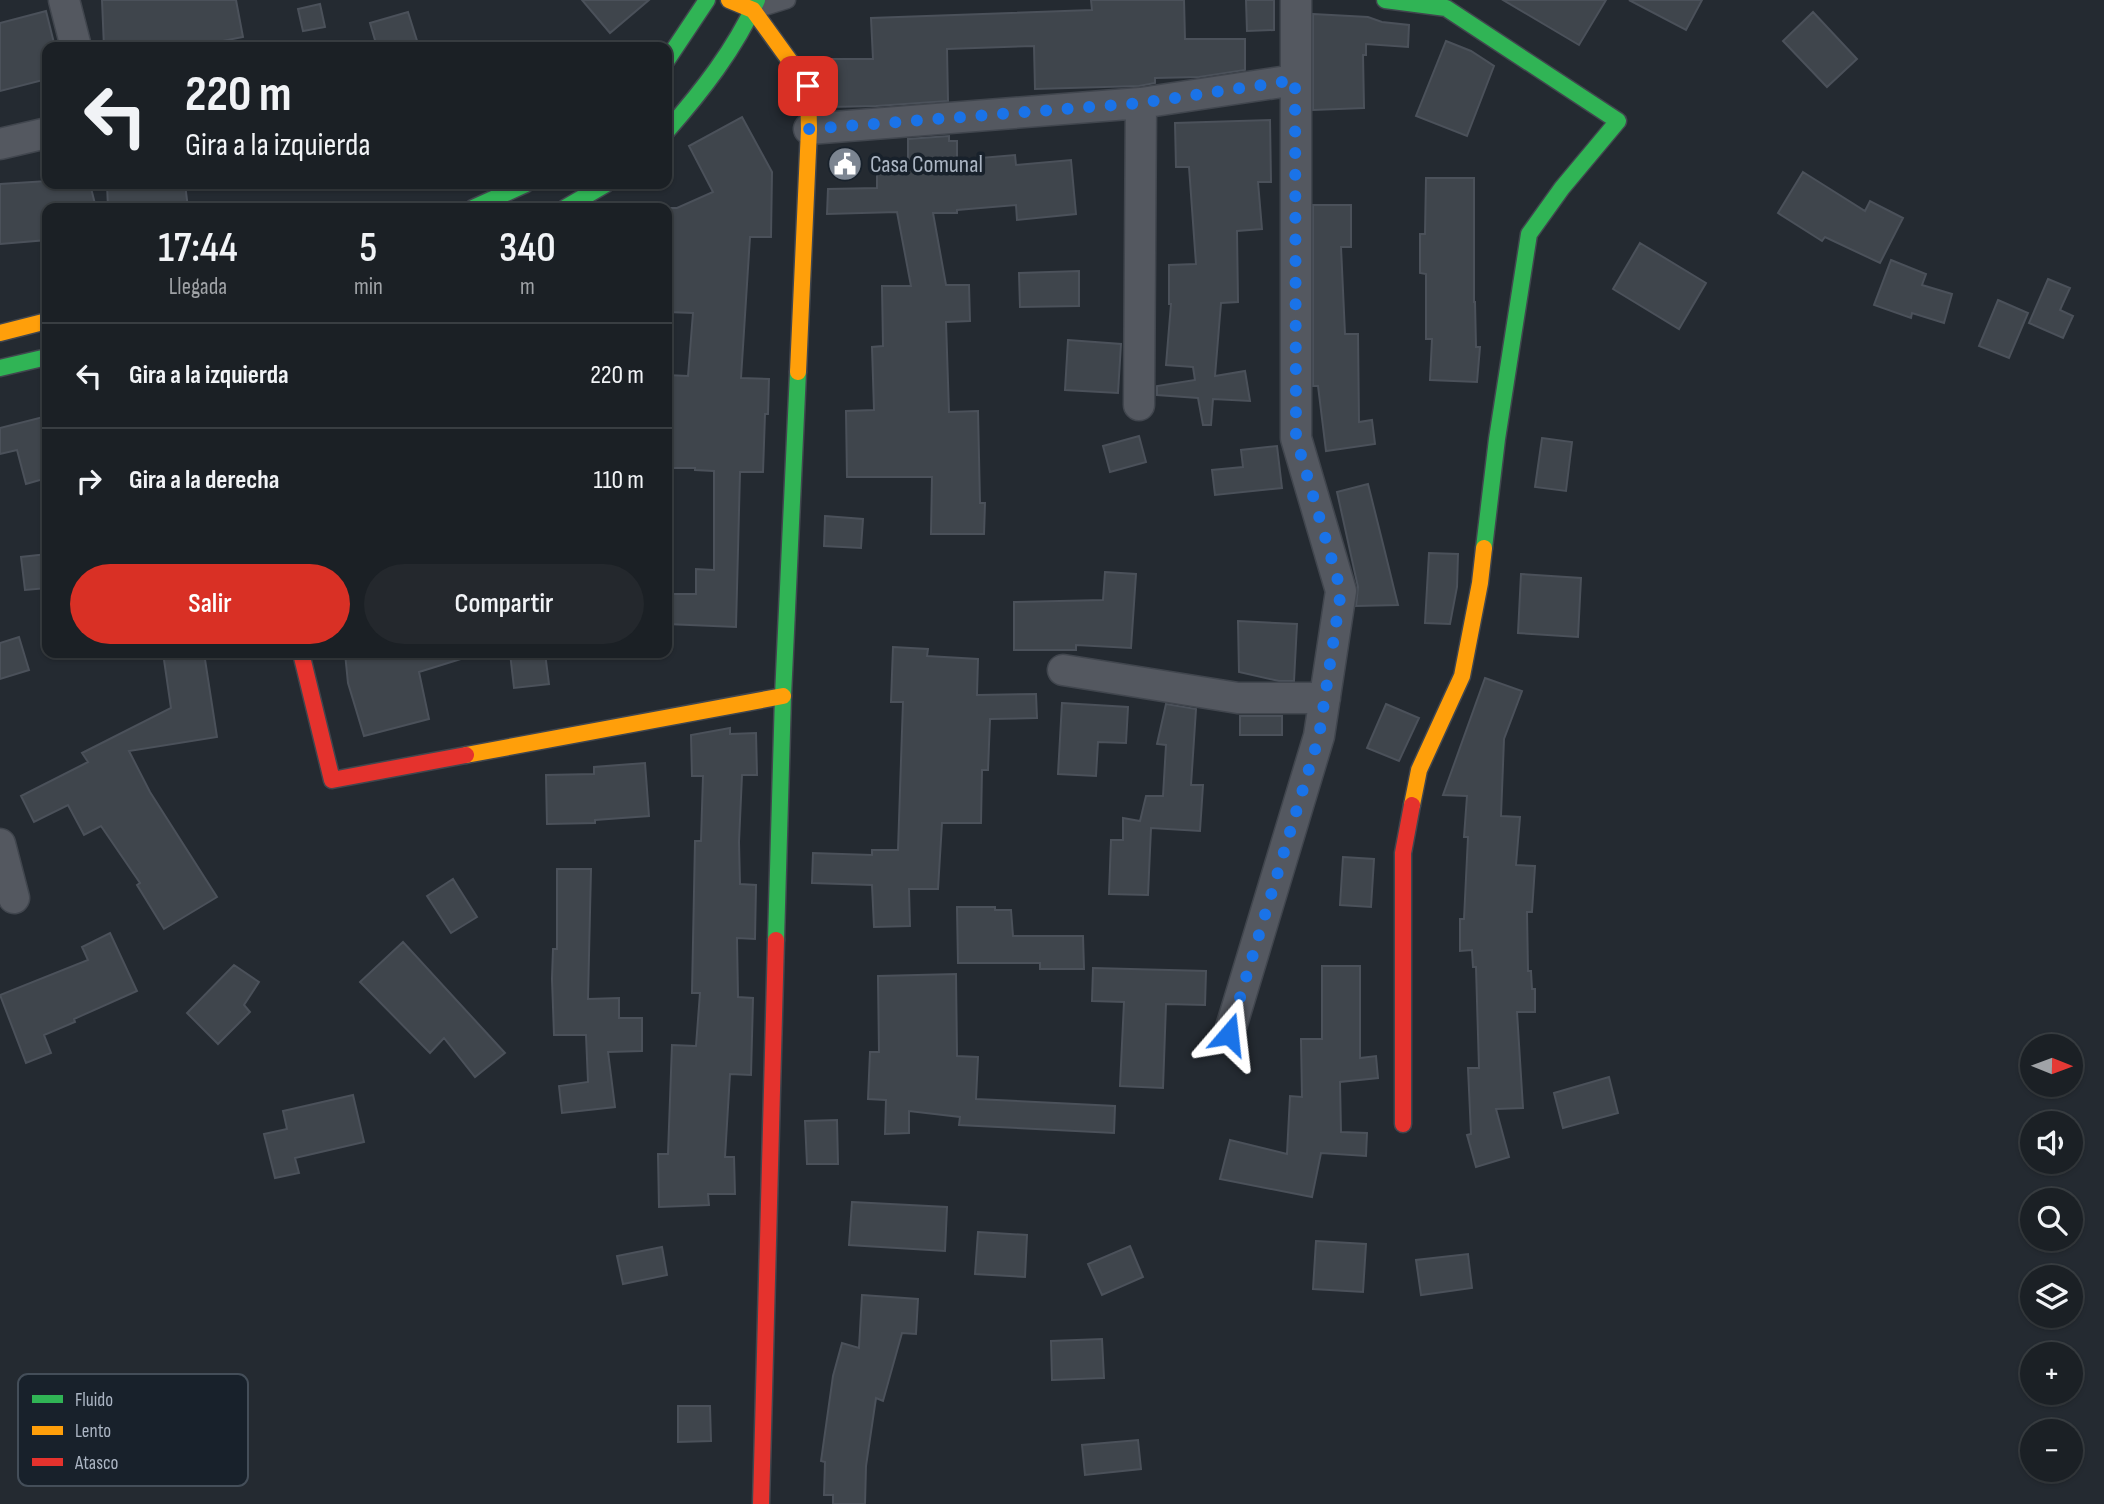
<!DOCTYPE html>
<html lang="es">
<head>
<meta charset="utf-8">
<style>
  body { margin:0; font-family:"Sofia Sans Condensed",sans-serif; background:#24282d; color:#f1f3f6; height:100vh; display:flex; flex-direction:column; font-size:26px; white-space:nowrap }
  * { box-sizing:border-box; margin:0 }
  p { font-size:23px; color:#a0a3a7 }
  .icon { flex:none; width:38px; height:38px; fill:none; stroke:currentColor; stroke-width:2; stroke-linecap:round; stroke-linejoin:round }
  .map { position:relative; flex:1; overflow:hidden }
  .panel { position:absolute; left:42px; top:203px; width:630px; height:455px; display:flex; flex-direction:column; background:#1b2025; border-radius:14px; box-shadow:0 2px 5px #0004,0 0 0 2px #393e42 }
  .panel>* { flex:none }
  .hud { position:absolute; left:42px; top:42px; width:630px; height:147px; border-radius:14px; box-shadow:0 2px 5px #0004,0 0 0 2px #393e42; background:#1b2025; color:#f1f3f6; overflow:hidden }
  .needle { width:46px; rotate:91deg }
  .buttons { position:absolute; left:2020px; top:1034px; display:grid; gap:14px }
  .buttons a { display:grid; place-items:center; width:63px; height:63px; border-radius:50%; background:#1b2025; box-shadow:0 2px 5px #0004,0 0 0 2px #393e42; font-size:35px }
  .pin { position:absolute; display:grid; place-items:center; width:60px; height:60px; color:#fff; margin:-30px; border-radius:14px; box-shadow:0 4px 10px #0006 }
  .me { position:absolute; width:77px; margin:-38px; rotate:17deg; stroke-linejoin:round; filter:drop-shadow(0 0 5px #0008) }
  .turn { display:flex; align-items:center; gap:24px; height:147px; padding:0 28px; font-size:32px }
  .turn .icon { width:91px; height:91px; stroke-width:2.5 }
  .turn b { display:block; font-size:49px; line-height:60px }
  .eta { display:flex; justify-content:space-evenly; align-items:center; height:119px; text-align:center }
  .eta b { font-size:42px; font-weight:600; line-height:49px }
  .primary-button { display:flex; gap:14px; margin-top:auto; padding:14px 28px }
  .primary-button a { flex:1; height:80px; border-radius:42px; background:#d93025; color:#fff; font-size:28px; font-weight:600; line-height:80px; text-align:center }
  .primary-button a+a { background:#24282d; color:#f1f3f6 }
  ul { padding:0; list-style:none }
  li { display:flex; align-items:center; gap:21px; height:105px; padding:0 28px; border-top:2px solid #393e42 }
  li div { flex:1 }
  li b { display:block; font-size:26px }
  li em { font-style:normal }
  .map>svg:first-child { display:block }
  .building { fill:#3f454c; stroke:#4b515a; stroke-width:2 }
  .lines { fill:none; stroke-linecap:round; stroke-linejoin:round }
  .lane-casing { stroke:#41464e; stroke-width:19 }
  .street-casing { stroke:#41464e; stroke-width:33 }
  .fast-casing { stroke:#41464e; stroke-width:19 }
  .slow-casing { stroke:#41464e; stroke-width:19 }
  .jam-casing { stroke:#41464e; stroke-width:19 }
  .lane { stroke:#545860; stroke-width:16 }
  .street { stroke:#545860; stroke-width:30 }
  .fast { stroke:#30b455; stroke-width:16 }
  .slow { stroke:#ff9f0a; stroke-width:16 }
  .jam { stroke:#e5322d; stroke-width:16 }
  .route { stroke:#1a73e8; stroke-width:12; stroke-dasharray:0 21.6 }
  .labels { text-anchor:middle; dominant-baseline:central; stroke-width:7; stroke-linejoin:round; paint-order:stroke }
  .poi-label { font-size:24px; fill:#acb6c4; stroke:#18212b; text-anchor:start }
  .key { fill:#18212b; stroke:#444e59; stroke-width:2 }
  .key-label { font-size:19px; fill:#acb6c4 }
</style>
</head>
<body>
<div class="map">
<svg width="2104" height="1504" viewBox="0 0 2104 1504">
  <rect width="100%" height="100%" fill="#242a31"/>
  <path class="building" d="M102,0h134l7,37 -51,10h-88z
    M582,0h67l-39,33z
    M1091,0h93l1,39h60v31l-46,7 -44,1v5l-16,3 -104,3 -1,-43 -87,3 1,52 -72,5 -46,1v-22l-5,-13v-13h48l-2,-41 221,-8z
    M1246,0h28v30l-27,1z
    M1503,0h103l-27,45z
    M1629,0h73l-16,30z
    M320,4l5,23 -22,4 -5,-22z
    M46,11l9,36h-8v32l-47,12v-68z
    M408,12l11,35h-42l-7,-24z
    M1813,12l44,47 -30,28 -44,-46z
    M1313,14l55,3 14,5 27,3 -1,22 -42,-3v11h-3l1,53 -51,2z
    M1446,41l25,10 23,15 -27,70 -51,-20z
    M742,117l30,55 -1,65h-21l-9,141 28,1 -1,35h-3l-2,58h-23l-4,155 -69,-3v-30h29v-25l18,1v-99l-19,-1v-2h-28v-93l21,1 5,-63 -25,-1 -1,-104h10l36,-16 -24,-46z
    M1270,120l1,62h-13l4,47 -25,2 1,71 -17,1 -6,73 30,-5 5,30 -37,-2 -2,26h-8l-5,-27 -41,-3v-9l38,-6 -2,-13 -27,-2 5,-61h-2v-39l27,-1 -7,-97h-13l-1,-44z
    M949,136v5h8v19l58,-5 1,10 55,-5 5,54 -59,6 -1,-15 -59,5v3h-24l13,72h23l1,36 -24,1 3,90 29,-1 2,92h5l-1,31h-53l1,-57h-85l-1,-66 28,-1 -2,-63 11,-1 -1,-60h29l-14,-74 -70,2 1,-25 49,-1v-26h31v-23z
    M1803,172l62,39 5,-10 33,17 -23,45 -55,-26 -3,4 -44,-28z
    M1426,178h48v124h1l1,45h4l-3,35 -47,-2 2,-41h-6v-65l-6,-1v-39h5z
    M47,181v3h43l6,24h-49v32l-47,4v-60z
    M107,184h78l3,24h-80z
    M1313,205h38v42h-10l4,87h13l1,88 13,-2 3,24 -49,7 -8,-65h-5z
    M1640,243l66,40 -27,46 -66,-40z
    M1891,260l35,14 -4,11 30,9 -8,29 -32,-10 -1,5 -37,-13z
    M1079,271v35l-59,1 -1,-34z
    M2048,279l22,9 -10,22 13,6 -10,22 -34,-15z
    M1998,300l30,13 -19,45 -30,-12z
    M1068,340l53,4 -3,49 -53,-3z
    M47,416v62l-21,6 -9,-34 -17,4v-26z
    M1139,436l7,26 -36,10 -7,-26z
    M1542,438l30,4 -6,49 -31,-4z
    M1277,446l5,42 -67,7 -3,-25 31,-3 -2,-17z
    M1368,484l16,64 14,57 -42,1 2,-19 -21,-95z
    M825,516l38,3 -2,29 -37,-2z
    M1429,553l29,1 -1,33 -7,37 -25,-1z
    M47,554v34l-22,2 -4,-33z
    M1105,572l31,2 -5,74 -55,-3v5h-62v-48l89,-2z
    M1521,574l60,4 -3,59 -60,-4z
    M1238,621l59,3 -3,57h-15l-40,-9z
    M19,637l10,33 -29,9v-36z
    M893,647l35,2 -1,7 51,3 -1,36 59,-1 1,24 -47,1 -2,51h-6l-1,53h-39l-4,66h-29l1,37 -36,1 -2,-42 -60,-2 1,-30 59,2v-5h26l5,-148h-12z
    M163,653h41l13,84 -88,14 21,41 67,105 -53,32 -27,-44 3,-2 -39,-57 -17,9 -16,-30 -34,17 -13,-26 67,-34 -6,-9 89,-45z
    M345,653h118l1,5 -45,14 10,47 -65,17 -16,-53z
    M510,653h35l4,31 -35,4z
    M1485,678l37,13 -18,48 -3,77 19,1 -4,48 19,1 -3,46h-5l1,59h3l1,18h3v23h-18l6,96 -27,1 13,48 -33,10 -9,-32 4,-1 -3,-66h11l-3,-101h-3l-1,-17 -12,1v-32h4l4,-82h-4l3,-41 -24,-1z
    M1062,703l66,4 -2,36 -28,-1 -2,34 -38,-2z
    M1166,704l30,5 -5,76h12l-3,46 -49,-3 -3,67 -39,-1 2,-54h12v-22l17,3 6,-25h17l3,-51 -9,-1z
    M1386,704l33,14 -20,43 -32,-13z
    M1240,716h42v19h-42z
    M730,728v6l26,-1 1,42h-15l-3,67 1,42 16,1 -1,54 -18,-1 1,59 15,1 -2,77 -21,-1 -5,83h9l1,37h-27l1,11 -50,2 -1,-53h10l4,-109 24,1 4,-53h-8l3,-152h6l2,-65h-11l-1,-41z
    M645,763l4,53 -54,4v3l-48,1 -1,-49 48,-1v-7z
    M1343,857l31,2 -3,48 -31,-2z
    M557,869h34l-3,130 31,-1v20h23v33l-34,1 7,55 -53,6 -3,-27 29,-4 -2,-47h-32l-2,-56 1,-30h4z
    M453,879l24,38 -26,16 -24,-37z
    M957,907h38v3h16l2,26h70l1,33h-44v-6h-82z
    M110,933l27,58 -63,28 1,3 -31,13 7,18 -25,10 -26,-68 88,-35 -6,-13z
    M403,942l102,111 -30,24 -31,-39 -14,15 -70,-71z
    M234,965l25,17 -15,23 6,7 -32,32 -31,-31z
    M1322,966h38v92l16,-2 2,22 -38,4 1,50 26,1 -1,23 -45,-3 -9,44 -92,-18 10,-39 57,14 3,-58 12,1 -1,-58h21z
    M1093,968l113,3 -1,34 -39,-1 -3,84 -43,-2 4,-84 -32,-1z
    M956,974l1,82 21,1 -2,42 139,7 -1,27 -155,-8 1,-8 -51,-6v22l-24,1 1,-34 -18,-1 2,-47h9l-1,-76z
    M1609,1077l9,36 -55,15 -9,-35z
    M353,1095l11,47 -69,16 4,15 -24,5 -11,-44 23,-5 -4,-18z
    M837,1120l1,44h-31l-2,-43z
    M852,1202l95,5 -2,44 -96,-6z
    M978,1232l49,3 -2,42 -50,-3z
    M1316,1241l50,3 -3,48 -50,-3z
    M1130,1246l13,31 -41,18 -14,-31z
    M662,1247l5,28 -44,9 -6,-28z
    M1468,1254l4,34 -51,7 -5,-35z
    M862,1295l56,4 -2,35 -14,-1 -19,68 -7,-3 -10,68 -1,38h-32v-9h-9l1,-33 -4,-1 12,-85 9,-33 17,5z
    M1102,1339l2,39 -52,2 -1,-39z
    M678,1406h32l1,35 -33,1z
    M1138,1440l3,29 -56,6 -3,-30z"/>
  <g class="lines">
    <g class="lane-casing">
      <path id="lane" d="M755,10l32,-10"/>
    </g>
    <g class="street-casing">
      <path id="street" d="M64,0l12,47
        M809,129l332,-26 154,-23
        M0,144l47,-11
        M1139,405l2,-302
        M1063,670l175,28h87
        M0,844l14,54
        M1229,1034l90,-298 22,-145 -45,-153v-438"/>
    </g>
    <g class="fast-casing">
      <path id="fast" d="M1385,0l61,8 172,113 -56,67 -33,46 -32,205 -13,109
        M667,60l40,-60
        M667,131c35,-40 68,-82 90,-131
        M473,208l53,-24
        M565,208l41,-24
        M0,368l47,-11
        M776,940l7,-244 15,-324"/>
    </g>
    <g class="slow-casing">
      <path id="slow" d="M729,0l24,10 55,76 1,43 -11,243
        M0,333l47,-12
        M466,755l317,-59
        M1412,805l7,-35 43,-94 18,-93 4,-35"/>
    </g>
    <g class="jam-casing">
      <path id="jam" d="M301,653l31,127 134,-25
        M1403,1124v-271l9,-48
        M761,1504l15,-564"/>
    </g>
    <use href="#lane" class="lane"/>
    <use href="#street" class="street"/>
    <use href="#fast" class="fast"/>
    <use href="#slow" class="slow"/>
    <use href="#jam" class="jam"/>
  </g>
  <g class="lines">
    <path class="route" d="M808,86l1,43 332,-26 154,-23 1,358 45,153 -22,145 -90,298"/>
  </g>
  <defs>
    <g id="civic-disc" transform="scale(1.75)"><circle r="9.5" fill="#7c8591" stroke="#18212b"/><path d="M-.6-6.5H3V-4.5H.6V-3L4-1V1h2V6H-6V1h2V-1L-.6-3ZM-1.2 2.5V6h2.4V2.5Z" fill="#fff"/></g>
  </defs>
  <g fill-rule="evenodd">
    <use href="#civic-disc" x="845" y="164"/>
  </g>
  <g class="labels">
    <g class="poi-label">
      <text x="870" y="164">Casa Comunal</text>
    </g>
  </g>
  <rect x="18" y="1374" width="230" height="112" rx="10" class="key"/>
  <rect x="32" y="1395" width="31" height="8" fill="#30b455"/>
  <rect x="32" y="1426" width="31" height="9" fill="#ff9f0a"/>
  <rect x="32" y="1458" width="31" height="8" fill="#e5322d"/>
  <g class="key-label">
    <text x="75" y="1406">Fluido</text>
    <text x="75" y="1437">Lento</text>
    <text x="75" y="1469">Atasco</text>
  </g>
</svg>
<div class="buttons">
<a><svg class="needle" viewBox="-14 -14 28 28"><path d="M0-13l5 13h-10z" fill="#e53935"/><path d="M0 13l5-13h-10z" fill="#a0a3a7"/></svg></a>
<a><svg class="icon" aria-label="sound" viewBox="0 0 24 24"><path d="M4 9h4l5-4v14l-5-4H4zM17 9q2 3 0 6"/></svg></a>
<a><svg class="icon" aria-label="search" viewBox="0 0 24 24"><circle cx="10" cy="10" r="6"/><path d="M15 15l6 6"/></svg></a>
<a><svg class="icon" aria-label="layers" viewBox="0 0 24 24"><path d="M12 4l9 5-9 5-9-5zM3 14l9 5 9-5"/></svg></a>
<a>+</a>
<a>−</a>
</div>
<div class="pin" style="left:808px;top:86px;background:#d93025"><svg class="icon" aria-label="arrive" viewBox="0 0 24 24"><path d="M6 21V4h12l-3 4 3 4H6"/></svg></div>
<svg class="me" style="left:1229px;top:1034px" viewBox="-20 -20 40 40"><path d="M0-17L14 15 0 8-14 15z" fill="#1a73e8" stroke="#fff" stroke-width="4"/></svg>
<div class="hud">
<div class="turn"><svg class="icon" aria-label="left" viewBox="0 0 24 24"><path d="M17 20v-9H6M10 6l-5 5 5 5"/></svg><div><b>220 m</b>Gira a la izquierda</div></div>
</div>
<section class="panel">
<div class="eta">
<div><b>17:44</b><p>Llegada</p></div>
<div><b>5</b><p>min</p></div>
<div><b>340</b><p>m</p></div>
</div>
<ul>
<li><svg class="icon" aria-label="left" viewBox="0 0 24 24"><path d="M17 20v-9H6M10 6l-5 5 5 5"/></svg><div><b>Gira a la izquierda</b></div><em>220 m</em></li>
<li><svg class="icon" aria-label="right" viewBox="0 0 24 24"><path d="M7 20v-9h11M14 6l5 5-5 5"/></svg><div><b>Gira a la derecha</b></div><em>110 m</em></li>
</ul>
<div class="primary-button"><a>Salir</a><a>Compartir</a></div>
</section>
</div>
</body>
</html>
